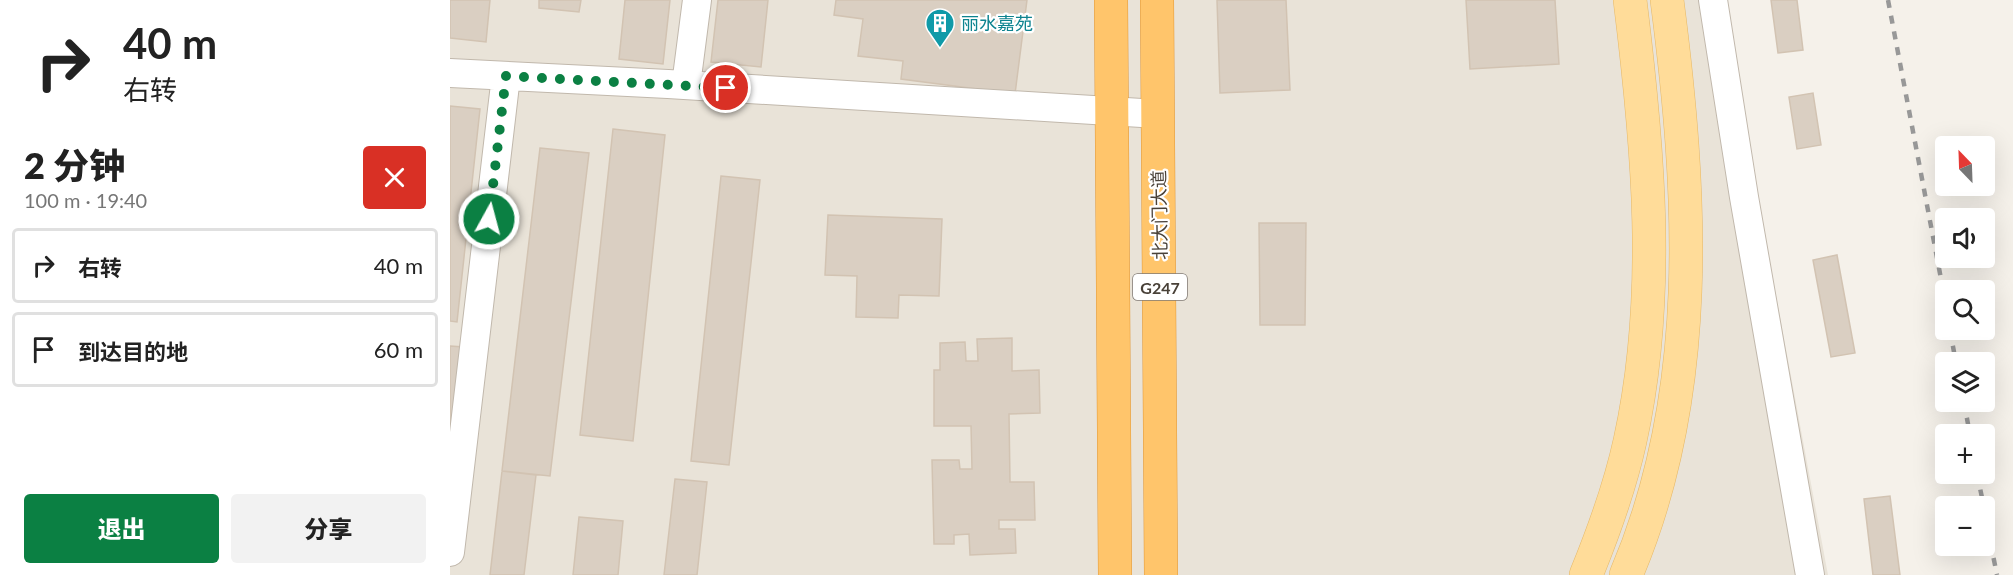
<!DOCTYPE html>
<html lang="zh">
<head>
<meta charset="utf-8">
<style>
  body { margin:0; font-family:Lato,"Noto Sans SC",sans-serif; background:#f2f2f2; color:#222; height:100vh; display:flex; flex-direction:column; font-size:22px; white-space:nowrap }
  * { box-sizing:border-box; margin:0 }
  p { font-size:20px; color:#767676 }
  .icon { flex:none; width:33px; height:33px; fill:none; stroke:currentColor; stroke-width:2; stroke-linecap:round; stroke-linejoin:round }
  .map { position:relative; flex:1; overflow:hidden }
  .panel { display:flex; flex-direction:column; background:#fff; width:450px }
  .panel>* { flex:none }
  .top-card { background:#fff; color:#222; overflow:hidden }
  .needle { width:39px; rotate:337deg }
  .tools { position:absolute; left:1485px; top:136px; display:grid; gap:12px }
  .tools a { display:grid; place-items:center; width:60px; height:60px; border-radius:6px; background:#fff; box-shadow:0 6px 24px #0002; font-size:30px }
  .pin { position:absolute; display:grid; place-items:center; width:51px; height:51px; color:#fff; margin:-26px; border:3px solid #fff; border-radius:50%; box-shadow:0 2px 6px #0007 }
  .me { position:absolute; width:66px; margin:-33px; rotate:7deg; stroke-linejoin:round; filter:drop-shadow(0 0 4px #0008) }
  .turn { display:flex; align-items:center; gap:21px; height:126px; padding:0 24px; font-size:27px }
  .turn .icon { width:78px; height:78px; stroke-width:2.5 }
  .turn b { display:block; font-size:42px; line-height:51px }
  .round { display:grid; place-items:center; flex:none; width:63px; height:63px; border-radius:6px; background:#f2f2f2 }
  .overview { display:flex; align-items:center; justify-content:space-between; height:102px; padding:0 24px }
  h1 { font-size:36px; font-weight:800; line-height:45px }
  .button { display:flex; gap:12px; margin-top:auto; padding:12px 24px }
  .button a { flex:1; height:69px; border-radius:6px; background:#0b8043; color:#fff; font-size:24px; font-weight:800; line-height:69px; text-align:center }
  .button a+a { background:#f2f2f2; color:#222 }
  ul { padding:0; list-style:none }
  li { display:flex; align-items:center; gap:18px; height:75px; margin:0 12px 9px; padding:0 12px; border:3px solid #e0e0e0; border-radius:6px }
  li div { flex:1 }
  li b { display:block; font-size:22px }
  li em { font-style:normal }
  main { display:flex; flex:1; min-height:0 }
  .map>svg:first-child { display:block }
  .residential { fill:#e9e3d8 }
  .building { fill:#dacfc2; stroke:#d2c3b2; stroke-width:1.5 }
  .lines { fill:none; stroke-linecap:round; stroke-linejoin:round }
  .minor-casing { stroke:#c1b8ac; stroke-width:30 }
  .major-casing { stroke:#e6b867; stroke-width:34 }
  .highway-casing { stroke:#e09839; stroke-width:34 }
  .minor { stroke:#fff; stroke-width:28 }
  .major { stroke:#ffdc99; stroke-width:33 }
  .highway { stroke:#ffc56b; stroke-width:33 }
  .rail { stroke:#989898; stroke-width:4.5; stroke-dasharray:8 8; stroke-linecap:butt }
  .route { stroke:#0b8043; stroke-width:10; stroke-dasharray:0 18 }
  .labels { text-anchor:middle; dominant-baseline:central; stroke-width:4.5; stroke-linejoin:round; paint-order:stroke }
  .shield { fill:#fff; stroke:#807a74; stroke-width:1.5 }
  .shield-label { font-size:16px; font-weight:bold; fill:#494138 }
  .culture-label { font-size:18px; fill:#0d838f; stroke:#fff; text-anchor:start }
  .street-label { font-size:18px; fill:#494138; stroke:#fff }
</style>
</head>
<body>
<main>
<section class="panel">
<div class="top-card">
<div class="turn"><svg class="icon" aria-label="right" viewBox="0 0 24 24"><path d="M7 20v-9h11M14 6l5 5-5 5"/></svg><div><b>40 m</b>右转</div></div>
</div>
<div class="overview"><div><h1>2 分钟</h1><p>100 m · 19:40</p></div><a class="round" style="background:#d93025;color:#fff"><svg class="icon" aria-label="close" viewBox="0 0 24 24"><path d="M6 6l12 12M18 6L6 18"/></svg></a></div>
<ul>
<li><svg class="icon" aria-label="right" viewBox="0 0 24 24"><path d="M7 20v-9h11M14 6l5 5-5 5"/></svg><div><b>右转</b></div><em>40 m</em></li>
<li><svg class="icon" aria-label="arrive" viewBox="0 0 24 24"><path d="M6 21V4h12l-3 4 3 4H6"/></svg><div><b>到达目的地</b></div><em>60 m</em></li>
</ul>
<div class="button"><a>退出</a><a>分享</a></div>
</section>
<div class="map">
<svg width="1563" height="575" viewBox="0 0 1563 575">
  <rect width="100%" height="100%" fill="#f5f1ea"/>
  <path class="residential" d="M0,0h1271l107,575h-1378z"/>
  <path class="building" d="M0,0h40l-4,42 -36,-4z
    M89,0h42l-2,12 -40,-4z
    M175,0h45l-7,64 -44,-5z
    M268,0h50l-7,67 -50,-5z
    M386,0h191l-12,94 -114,-15 2,-18 -45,-5 5,-37 -29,-4z
    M767,0h69l4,90 -70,3z
    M1016,0h89l4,64 -89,5z
    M1321,0h26l6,50 -25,3z
    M1363,93l8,52 -24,4 -8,-52z
    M0,106l30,3 -23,213 -7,-1z
    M163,129l52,6 -32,306 -53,-6z
    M90,148l49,5 -39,323 -48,-5z
    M271,176l39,4 -31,285 -38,-4z
    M378,215l114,4 -3,77 -40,-1 -1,23 -42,-1 1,-41 -32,-1z
    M809,223h47l-1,102h-45z
    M1387,255l18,98 -24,4 -18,-97z
    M562,338v33l27,-1 1,43 -31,1 1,68h24l1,38h-36v9h16l1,24 -46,2 -1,-21 -15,1v9h-20l-2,-84h27l1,9h12l-1,-43h-37v-56h6v-27l25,-1 1,19h12l-1,-22z
    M0,346l14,1 -14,131z
    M52,471l34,4 -12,100h-34z
    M225,479l32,3 -10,93h-33z
    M1440,496l10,79h-27l-9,-76z
    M129,517l44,4 -5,54h-45z"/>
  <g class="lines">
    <g class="minor-casing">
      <path id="minor" d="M1263,0l31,197 66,378
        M0,73l218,11 490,30
        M236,85l11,-85
        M0,552l56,-476"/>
    </g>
    <g class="major-casing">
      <path id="major" d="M1136,575c18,-44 34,-88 44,-134 32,-145 18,-296 0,-441
        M1176,575c78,-182 66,-383 41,-575"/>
    </g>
    <g class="highway-casing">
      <path id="highway" d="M661,0l4,575
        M707,0l4,575"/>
    </g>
    <use href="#minor" class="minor"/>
    <use href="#major" class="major"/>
    <use href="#highway" class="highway"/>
    <path class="rail" d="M1438,0l58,305
      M1500,330l6,33
      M1514,402l6,33
      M1527,474l7,33
      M1534,511l13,64"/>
  </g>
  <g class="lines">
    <path class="route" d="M39,219l17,-143 220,12"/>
  </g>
  <defs>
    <g id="building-pin" transform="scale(1.5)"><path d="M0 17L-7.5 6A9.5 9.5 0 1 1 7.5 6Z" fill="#0f9aa8" stroke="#fff"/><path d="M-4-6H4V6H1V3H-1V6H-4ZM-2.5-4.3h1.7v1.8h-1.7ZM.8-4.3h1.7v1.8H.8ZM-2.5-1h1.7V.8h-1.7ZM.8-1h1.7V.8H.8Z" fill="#fff"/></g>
  </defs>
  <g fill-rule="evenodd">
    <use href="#building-pin" x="490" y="23"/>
  </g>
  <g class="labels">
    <rect class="shield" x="683" y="274" width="54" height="26" rx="4.5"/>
    <g class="shield-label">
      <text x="710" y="287">G247</text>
    </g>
    <g class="culture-label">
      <text x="511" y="23">丽水嘉苑</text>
    </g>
    <g class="street-label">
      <text transform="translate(709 215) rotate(-91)">北大门大道</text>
    </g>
  </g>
</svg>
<div class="tools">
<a><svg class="needle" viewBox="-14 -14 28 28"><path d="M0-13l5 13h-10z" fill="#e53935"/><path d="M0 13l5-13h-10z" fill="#767676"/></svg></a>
<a><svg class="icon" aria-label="sound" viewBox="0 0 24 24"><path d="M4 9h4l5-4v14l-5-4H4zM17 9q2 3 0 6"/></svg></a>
<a><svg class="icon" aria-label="search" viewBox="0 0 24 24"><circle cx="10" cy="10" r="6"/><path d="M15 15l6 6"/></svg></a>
<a><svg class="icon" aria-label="layers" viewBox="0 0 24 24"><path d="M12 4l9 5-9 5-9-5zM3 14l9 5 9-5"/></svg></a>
<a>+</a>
<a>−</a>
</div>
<div class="pin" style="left:276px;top:88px;background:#d93025"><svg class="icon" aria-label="arrive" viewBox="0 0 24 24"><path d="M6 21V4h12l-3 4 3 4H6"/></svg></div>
<svg class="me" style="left:39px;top:219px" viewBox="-20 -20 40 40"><circle r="17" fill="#0b8043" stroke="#fff" stroke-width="3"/><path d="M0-11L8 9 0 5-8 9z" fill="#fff"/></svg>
</div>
</main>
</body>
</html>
